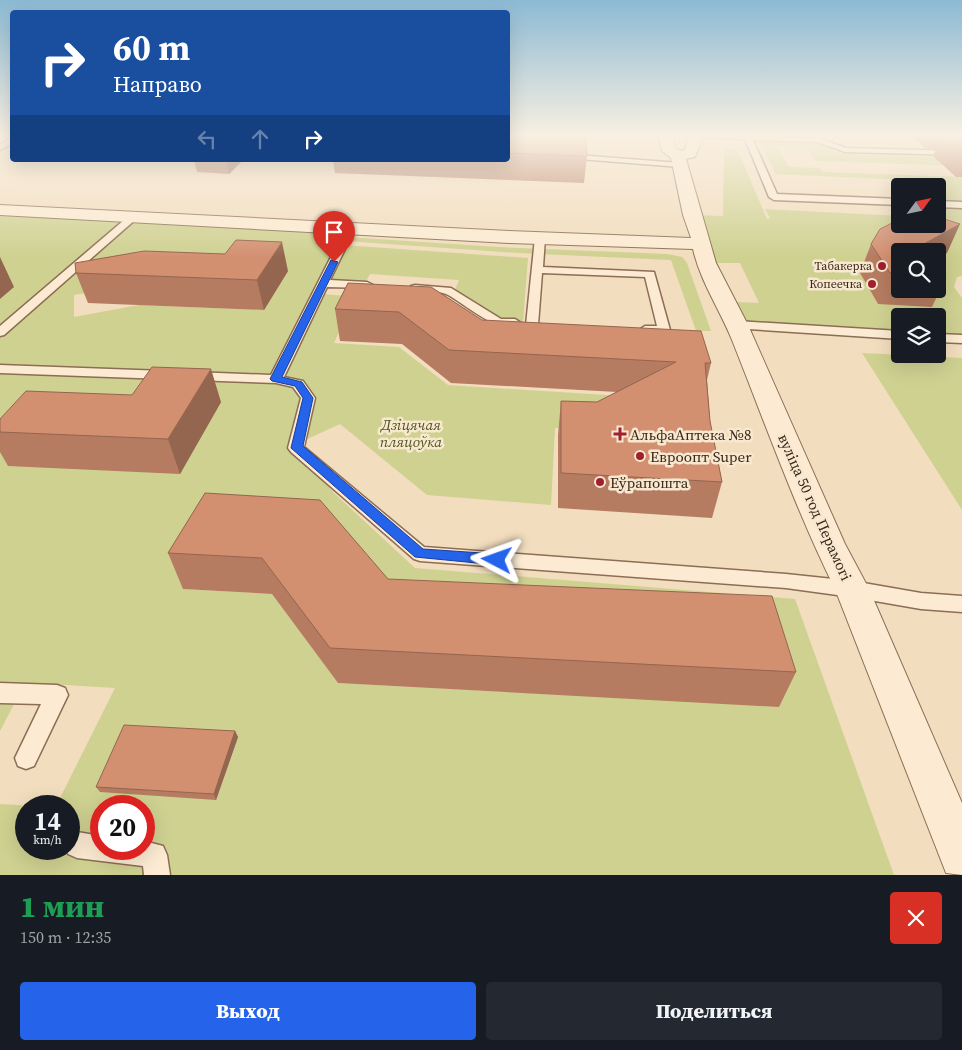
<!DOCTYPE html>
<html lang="ru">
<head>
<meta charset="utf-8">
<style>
  body { margin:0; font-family:"Source Serif 4",serif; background:#242831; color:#f1f3f6; height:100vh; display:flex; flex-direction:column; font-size:19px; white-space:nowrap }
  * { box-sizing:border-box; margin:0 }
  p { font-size:16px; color:#9ea1a6 }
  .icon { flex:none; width:28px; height:28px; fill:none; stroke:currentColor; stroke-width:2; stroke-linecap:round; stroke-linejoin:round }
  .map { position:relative; height:875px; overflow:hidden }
  .details { display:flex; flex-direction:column; background:#171b24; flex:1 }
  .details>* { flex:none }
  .hud { position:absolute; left:10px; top:10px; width:500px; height:152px; border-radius:5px; box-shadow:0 5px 20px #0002; background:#1a4fa0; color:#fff; overflow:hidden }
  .needle { width:32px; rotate:57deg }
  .controls { position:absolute; left:891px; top:178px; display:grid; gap:10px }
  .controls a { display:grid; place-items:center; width:55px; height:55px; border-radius:5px; background:#171b24; box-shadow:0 5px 20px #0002; font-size:25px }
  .speed { position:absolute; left:15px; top:795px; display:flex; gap:10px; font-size:25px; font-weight:700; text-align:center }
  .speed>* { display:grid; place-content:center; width:65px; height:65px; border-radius:50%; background:#171b24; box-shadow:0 5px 20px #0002; line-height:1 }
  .speed small { font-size:12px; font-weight:400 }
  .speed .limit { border:8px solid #d22; background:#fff; color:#111 }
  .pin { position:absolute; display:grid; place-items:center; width:42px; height:42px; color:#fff; margin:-51px -21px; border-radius:50% 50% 50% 0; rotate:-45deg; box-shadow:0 0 5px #0007 }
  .pin .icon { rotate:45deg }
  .me { position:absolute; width:55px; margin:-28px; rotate:274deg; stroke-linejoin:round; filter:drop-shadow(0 0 4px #0008) }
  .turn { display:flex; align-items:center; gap:18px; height:105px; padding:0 20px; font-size:22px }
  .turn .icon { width:65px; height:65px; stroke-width:2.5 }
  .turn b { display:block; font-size:35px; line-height:42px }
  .lanes { display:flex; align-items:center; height:48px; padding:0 20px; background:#0003; justify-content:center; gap:25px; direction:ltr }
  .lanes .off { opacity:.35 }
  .round { display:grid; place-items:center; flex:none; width:52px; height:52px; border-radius:5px; background:#242831 }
  .head { display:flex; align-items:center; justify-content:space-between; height:85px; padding:0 20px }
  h1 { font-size:30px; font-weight:800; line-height:38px; color:#1e9e55 }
  .action { display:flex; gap:10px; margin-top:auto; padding:10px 20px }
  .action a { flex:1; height:58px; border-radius:5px; background:#2563eb; color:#fff; font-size:20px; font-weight:800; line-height:58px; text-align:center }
  .action a+a { background:#242831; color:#f1f3f6 }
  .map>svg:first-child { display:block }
  .green { fill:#cfd191; fill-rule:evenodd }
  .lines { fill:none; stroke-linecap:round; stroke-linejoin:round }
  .lane-casing { stroke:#8c6d55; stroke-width:3 }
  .street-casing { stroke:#8c6d55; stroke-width:2 }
  .lane { fill:#fcebd2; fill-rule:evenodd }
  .street { fill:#fcebd2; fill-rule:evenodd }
  .wall { fill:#b57c61 }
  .shaded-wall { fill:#94654f }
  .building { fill:#d39071; stroke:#94654f }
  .route { fill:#2563eb; stroke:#184099 }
  .poi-dot { fill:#a0202d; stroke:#f8e8cf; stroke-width:2 }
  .labels { text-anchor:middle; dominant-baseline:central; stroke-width:5; stroke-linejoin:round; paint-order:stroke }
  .far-poi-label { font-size:12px; fill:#3a271b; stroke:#f8e8cf; text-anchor:end }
  .park-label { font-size:15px; font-style:italic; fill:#505820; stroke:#f8e8cf }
  .poi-label { font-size:15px; fill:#3a271b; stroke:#f8e8cf; text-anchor:start }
  .street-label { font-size:15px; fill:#3a271b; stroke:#f8e8cf }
</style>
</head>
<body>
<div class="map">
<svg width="962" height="875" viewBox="0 0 962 875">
  <rect width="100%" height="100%" fill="#f2ddbe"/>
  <path class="green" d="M764,140l57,2 7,3 6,8 128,5v8l-147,-5 -9,-14h-30l13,20 31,1 3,4 139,5v24l-17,-1 -7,-7v-7h-7l-4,-5 -151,-7 -16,-33z
    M724,149h13l30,70 3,-1 -5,-9 135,7v8h38v-17h24v69l-5,1 -3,10 8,11v40l-24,-2v-20h-38v17l-153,-11 -11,-20 23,1 -19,-40h-34l-14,-48 31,1zM906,238l40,15 -8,5v31l-60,15 -18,-31z
    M0,210l336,18 6,17 -66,133 22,6 10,14 -11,50 37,45 81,75 380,31 99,276h-894v-71l35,2h-9v43h43v-43h-13l59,-118 -83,-5 -12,10 -20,38v-432l13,-12 -13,-1zM287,271l-23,39 -125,-5 -65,12v-22l80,-14zM327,535l66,79 386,92 -441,-23 -66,-89 -89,-5zM101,806h43v43h-43z
    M347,237l152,10 168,7 15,3 5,6 24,68h-15l-25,-71 -152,-7 -174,-12z
    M343,245l185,13 -5,65 -25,-1 -44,-29 5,-13 -89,-6 -6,11 -39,-3z
    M322,294l36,3 -9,14 -15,32 65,4 49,38 190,12 -59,31h-24l-4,77 -124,-10 -87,-71 -35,16 9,-43 -32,-20z
    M862,353l100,5v152z"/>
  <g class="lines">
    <g class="lane-casing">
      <path id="lane" d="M693,135l126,3 27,10 116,3v4l-117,-3 -27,-10 -65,-2 24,54 123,5v6l-126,-5 -5,-3 -24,-58 -48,-2z
        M9,139h3v5l-12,6v-5z
        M564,154l116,9 4,2 -4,2 -113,-9h-3z
        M938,201l24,1v6l-24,-1z
        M133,214l5,3 -2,2 -132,116 -4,1v-10l130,-111z
        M336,225l5,3 6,17 -17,35 37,2 6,3 -6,3 -40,-1 -43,90 19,4 12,17 -11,49 120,100 362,27 66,7 69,12 41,3v16l-41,-3 -69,-12 -66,-9 -366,-27 -6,-2 -123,-107 -3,-4 13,-50 -8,-11 -17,-4 -83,-3 -7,-4 7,-4 78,3 66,-130 -6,-17z
        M540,235l5,3 -2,29 111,5 16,58 -2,3 -23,1 -6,-4 6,-4h12l-12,-49 -103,-4 -4,52 -6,4 -4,-1 -2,-3 9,-87z
        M415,285l36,3 50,31h14l6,4c-16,18 -59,-22 -75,-29 -10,-4 -24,-1 -35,-4l-2,-2 2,-2z
        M737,321l163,10v8l-167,-11 -2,-3z
        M938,334l24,1v8l-24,-1z
        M0,365l165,6 7,4 -7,4 -165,-6z
        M0,683l57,2 8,3 3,7 -34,71 -8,3 -8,-3 -3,-8 26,-54 -41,-1z
        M77,832l24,4v13h43v-8l19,5 4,9 3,20h-26l-1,-9 -66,-8 -9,-4 -2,-5h3v-13z"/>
    </g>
    <g class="street-casing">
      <path id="street" d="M658,135h14l4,14 8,2 6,-16h14l-9,22 -9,2 30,104 32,62 97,219 24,45 93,214v72l-16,-2 -111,-284c-40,-81 -70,-166 -103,-249 -12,-30 -32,-59 -39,-91l-184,-6 -509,-28v-10l509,26 182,7 -8,-23 -12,-57 -9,-7z"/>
    </g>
    <use href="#lane" class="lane"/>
    <use href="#street" class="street"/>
  </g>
  <path class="wall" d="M508,135h78l1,21 -3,27 -249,-10 -2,-13h175z
    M910,135h52v42h-6l-23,-21 3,-7 -11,-1z
    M194,160h49l-14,14 -32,-2z
    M871,244l76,9 -47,-2v38h38v-24l8,12 -14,30 -54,-3 -18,-31z
    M288,271l-24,39 -176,-7 -12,-30z
    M348,283l134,37 229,43 -4,17 3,41 12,61 -10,36 -154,-10v-73l3,-34 36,1 20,-10 -166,-9 -49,-39 -62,-3 -5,-32z
    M221,402l-41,72 -172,-8 -8,-14v-33z
    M205,493l183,86 408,93 -17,35 -441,-24 -66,-89 -89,-5 -15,-36z
    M235,731l3,6 -22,63 -116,-8 -4,-5z"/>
  <path class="shaded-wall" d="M226,160h17l-14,14z
    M960,224l-13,29 -9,5v-7h-19l3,-6z
    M282,242l6,29 -24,39 -7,-30z
    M0,257l14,30 -14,12z
    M211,369l10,33 -41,72 -12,-35z
    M235,731l3,6 -22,63 -2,-6z"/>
  <path class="building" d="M508,135h53l25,1 1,20 -79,-3z
    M944,135h18v15z
    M938,217l22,7 -38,21 5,6h-27v23l-10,-1 -19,-29 9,-15 20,-10v5h38z
    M236,240l46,2 -25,38 -181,-7 -1,-10 69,-12 81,3z
    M938,265l8,12 -8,-1z
    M348,283l83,4 51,33 219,11 10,32h-6l5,58 12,61 -161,-9v-72l36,1 79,-40 -227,-12 -50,-38 -64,-3z
    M152,367l59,2 -43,70 -168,-7v-13l26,-28 106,4z
    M205,493l115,7 68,79 384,17 24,76 -466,-24 -68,-90 -94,-5z
    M124,725l111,6 -21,63 -118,-7z"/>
  <linearGradient id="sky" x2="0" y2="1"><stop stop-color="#8cbad4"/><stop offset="0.53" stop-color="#f9f0e2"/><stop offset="1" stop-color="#f9f0e2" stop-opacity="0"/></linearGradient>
  <rect width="962" height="257" fill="url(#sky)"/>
  <path class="route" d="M331,260l7,2 -56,115 20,5 11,16 -10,48 120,103 74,5 5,2 2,4 -2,3 -5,2 -82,-8 -124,-109 12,-50 -8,-12 -23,-5 -2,-2z"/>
  <g class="poi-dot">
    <circle cx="882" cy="266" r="5"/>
    <circle cx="872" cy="284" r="5"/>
    <path d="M617.5 426.5h5v5h5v5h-5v5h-5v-5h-5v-5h5z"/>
    <circle cx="640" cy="456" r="5"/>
    <circle cx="600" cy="482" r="5"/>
  </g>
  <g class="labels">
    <g class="far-poi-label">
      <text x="872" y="266">Табакерка</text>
      <text x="862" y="284">Копеечка</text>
    </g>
    <g class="park-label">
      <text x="411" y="424">Дзіцячая<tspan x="411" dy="17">пляцоўка</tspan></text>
    </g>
    <g class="poi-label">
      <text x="630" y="434">АльфаАптека №8</text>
      <text x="650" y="456">Евроопт Super</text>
      <text x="610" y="482">Еўрапошта</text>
    </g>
    <g class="street-label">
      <text transform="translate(815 507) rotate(66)">вуліца 50 год Перамогі</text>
    </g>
  </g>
</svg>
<div class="controls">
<a><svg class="needle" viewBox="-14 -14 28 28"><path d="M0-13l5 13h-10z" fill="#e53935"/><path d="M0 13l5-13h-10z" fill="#9ea1a6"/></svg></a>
<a><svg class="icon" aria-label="search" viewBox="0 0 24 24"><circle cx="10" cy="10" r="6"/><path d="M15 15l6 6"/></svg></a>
<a><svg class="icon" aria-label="layers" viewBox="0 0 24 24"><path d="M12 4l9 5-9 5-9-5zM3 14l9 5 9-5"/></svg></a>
</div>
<div class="speed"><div>14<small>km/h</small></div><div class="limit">20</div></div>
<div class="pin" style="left:334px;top:262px;background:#d93025"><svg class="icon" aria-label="arrive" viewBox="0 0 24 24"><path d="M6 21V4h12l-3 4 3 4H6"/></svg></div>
<svg class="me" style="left:497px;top:560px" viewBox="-20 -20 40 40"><path d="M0-17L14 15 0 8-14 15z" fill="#2563eb" stroke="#fff" stroke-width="4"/></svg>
<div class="hud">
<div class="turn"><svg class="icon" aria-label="right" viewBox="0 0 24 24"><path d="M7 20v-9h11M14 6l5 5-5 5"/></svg><div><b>60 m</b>Направо</div></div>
<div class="lanes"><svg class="icon off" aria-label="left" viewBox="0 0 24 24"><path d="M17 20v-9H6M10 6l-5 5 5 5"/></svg><svg class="icon off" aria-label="ahead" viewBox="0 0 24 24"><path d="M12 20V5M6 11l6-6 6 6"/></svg><svg class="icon" aria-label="right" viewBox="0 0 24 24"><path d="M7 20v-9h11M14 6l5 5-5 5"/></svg></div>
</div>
</div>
<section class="details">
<div class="head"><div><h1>1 мин</h1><p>150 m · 12:35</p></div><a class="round" style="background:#d93025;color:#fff"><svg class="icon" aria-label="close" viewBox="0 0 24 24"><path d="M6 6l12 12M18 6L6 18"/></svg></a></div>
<div class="action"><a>Выход</a><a>Поделиться</a></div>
</section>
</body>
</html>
